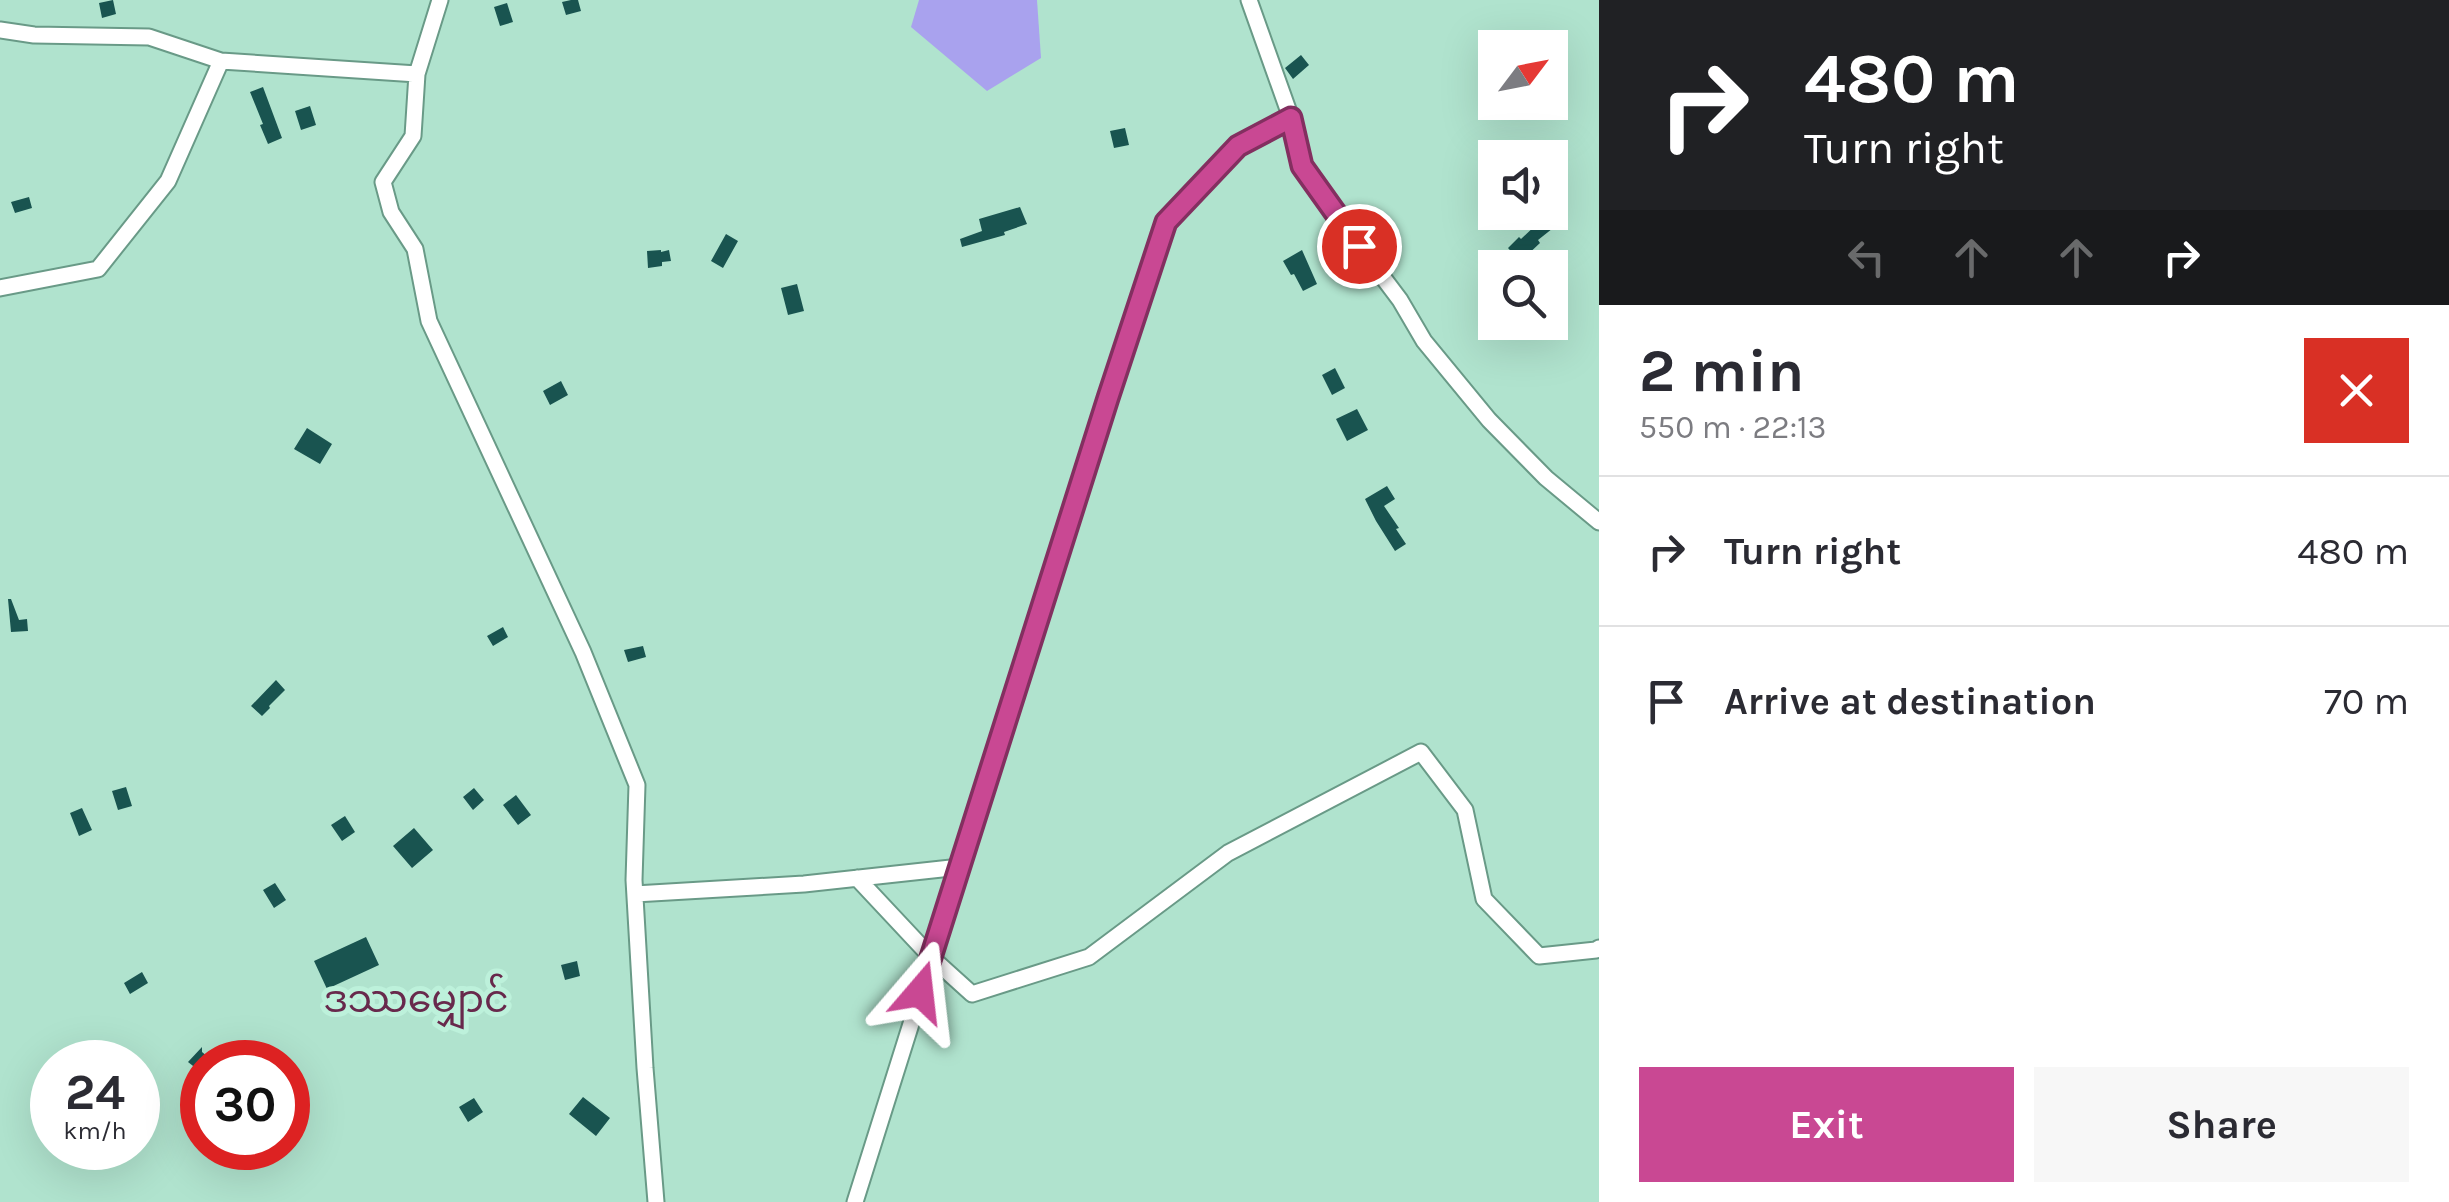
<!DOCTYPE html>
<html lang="en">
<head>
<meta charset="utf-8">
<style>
  body { margin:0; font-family:Karla,"Noto Sans Myanmar",sans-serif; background:#f7f7f7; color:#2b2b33; height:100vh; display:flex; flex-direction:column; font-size:38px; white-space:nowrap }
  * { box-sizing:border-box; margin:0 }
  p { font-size:32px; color:#7c7c81 }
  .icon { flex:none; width:55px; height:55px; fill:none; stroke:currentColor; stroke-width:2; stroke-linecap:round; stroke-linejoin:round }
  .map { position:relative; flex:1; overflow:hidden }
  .sheet { display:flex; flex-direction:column; background:#fff; width:850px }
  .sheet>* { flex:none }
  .guide { background:#202124; color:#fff; overflow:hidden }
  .needle { width:65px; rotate:58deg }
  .controls { position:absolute; left:1478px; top:30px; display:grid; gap:20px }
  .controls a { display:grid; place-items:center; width:90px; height:90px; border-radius:0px; background:#fff; box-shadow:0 10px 40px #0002; font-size:50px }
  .speed { position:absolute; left:30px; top:1040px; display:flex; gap:20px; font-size:50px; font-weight:700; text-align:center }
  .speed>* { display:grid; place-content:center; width:130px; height:130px; border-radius:50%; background:#fff; box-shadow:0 10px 40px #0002; line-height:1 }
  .speed small { font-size:25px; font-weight:400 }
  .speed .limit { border:15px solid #d22; background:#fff; color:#111 }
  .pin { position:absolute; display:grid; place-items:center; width:85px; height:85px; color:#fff; margin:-42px; border:5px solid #fff; border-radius:50%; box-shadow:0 2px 10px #0007 }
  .me { position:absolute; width:110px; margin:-55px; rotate:17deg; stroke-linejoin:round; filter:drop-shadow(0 0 8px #0008) }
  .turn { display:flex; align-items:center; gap:35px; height:210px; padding:0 40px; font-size:45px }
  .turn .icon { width:130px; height:130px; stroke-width:2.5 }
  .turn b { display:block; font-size:70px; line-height:85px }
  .lanes { display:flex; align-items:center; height:95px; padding:0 40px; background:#0003; justify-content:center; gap:50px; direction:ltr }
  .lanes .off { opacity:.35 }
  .round { display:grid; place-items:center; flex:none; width:105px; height:105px; border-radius:0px; background:#f7f7f7 }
  .summary { display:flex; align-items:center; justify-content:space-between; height:170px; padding:0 40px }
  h1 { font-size:60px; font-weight:700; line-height:75px }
  .primary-button { display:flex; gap:20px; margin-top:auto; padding:20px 40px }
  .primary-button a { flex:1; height:115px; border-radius:0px; background:#c94893; color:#fff; font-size:40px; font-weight:700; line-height:115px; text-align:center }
  .primary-button a+a { background:#f7f7f7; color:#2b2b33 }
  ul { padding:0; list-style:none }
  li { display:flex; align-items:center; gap:30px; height:150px; padding:0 40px; border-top:2px solid #e1e1e2 }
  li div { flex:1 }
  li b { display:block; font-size:38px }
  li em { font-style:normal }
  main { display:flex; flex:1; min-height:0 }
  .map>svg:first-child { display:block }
  .water { fill:#a9a2ee }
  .building { fill:#195450 }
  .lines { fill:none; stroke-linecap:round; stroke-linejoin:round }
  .minor-casing { stroke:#699a87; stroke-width:19 }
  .minor { stroke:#fff; stroke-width:15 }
  .route-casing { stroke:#832f60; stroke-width:25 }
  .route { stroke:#c94893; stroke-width:18 }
  .labels { text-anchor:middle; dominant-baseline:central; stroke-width:10; stroke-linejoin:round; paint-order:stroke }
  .quarter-label { font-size:38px; fill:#68294c; stroke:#bdf1db }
</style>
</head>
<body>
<main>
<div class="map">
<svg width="1599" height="1202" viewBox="0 0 1599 1202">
  <rect width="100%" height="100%" fill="#b0e3ce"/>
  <path class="water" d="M919,0h118l4,58 -54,33 -76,-64z"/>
  <path class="building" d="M113,0l3,14 -14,4 -3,-15z
    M571,0h7l3,11 -15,4 -4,-13z
    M507,3l6,19 -13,4 -6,-19z
    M1301,55l8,10 -16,14 -8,-11z
    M263,87l19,51 -14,6 -8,-19 3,-1 -13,-32z
    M310,106l6,19 -15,5 -6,-19z
    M1125,128l4,17 -15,3 -4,-17z
    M1550,192l17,25 -29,23 2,3 -16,15 -3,-3 -4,3 -9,-10 11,-11 2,2 18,-17 -2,-3 13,-7z
    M29,197l3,11 -17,5 -4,-11z
    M1020,207l7,17 -23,8 1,3 -43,12 -2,-8 22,-8 -3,-12z
    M726,234l12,7 -15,27 -12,-7z
    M661,250v2l8,-2 2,11 -9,1v4l-14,2 -1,-17z
    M1302,250l15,34 -14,7 -9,-17 -3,1 -8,-14z
    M797,284l7,27 -16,4 -7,-27z
    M1335,368l10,20 -13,7 -10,-20z
    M561,381l7,14 -18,10 -7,-14z
    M1357,409l11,21 -21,11 -11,-22z
    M307,428l25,16 -12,20 -26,-15z
    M1387,486l8,13 -11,7 15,22 -3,1 10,15 -11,7 -19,-30 -11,-22z
    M8,599h3l8,21 8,-1 1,12 -17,1z
    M503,627l5,10 -15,9 -6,-10z
    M643,646l3,11 -18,5 -4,-12z
    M276,680l9,10 -16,16 1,2 -8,8 -11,-10z
    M126,787l6,19 -14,4 -6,-19z
    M474,788l10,12 -11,10 -10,-13z
    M516,795l15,20 -13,10 -15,-20z
    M82,808l10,22 -13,6 -9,-23z
    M345,816l10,16 -13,9 -11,-16z
    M414,828l19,22 -21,18 -19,-22z
    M275,883l11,17 -12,8 -11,-18z
    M366,937l13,28 -52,24 -13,-28z
    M577,961l3,15 -15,4 -4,-15z
    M142,972l6,11 -18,11 -6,-11z
    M202,1047v5l12,10h-12v11l-14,-11z
    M583,1097l27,21 -14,18 -27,-22z
    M474,1098l9,14 -15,10 -9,-15z"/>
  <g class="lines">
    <g class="minor-casing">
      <path id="minor" d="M0,30l34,5 115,2 72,24
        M417,74l-4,62 -30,46 8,30 24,37 14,72 154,331 54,133 -3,95 11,188 11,134
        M1291,118l11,49 37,52 61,81 24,41 65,79 57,58 53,44
        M0,288l98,-19 70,-88 53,-120 196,13 23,-74
        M857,878l74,79 41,37 117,-37 139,-104 193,-101 44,58 19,89 55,57 57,-6 3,-2
        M635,894l169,-10 156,-17
        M855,1202l264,-840 48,-140 71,-76 53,-28 -42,-118"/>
    </g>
    <use href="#minor" class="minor"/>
  </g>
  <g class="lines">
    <g class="route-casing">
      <path id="route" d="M920,992l188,-594 58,-176 72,-76 53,-28 11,48 57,80"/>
    </g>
    <use href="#route" class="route"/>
  </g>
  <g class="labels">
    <g class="quarter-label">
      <text x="416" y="999">ဒဿမျှောင်</text>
    </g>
  </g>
</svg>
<div class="controls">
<a><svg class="needle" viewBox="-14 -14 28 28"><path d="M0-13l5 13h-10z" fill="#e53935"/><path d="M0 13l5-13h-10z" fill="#7c7c81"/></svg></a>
<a><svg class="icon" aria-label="sound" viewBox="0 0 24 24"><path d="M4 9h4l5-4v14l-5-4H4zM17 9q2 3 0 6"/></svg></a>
<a><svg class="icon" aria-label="search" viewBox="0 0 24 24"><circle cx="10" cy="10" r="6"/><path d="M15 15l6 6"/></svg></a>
</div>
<div class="speed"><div>24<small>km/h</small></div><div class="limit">30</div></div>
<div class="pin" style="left:1359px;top:246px;background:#d93025"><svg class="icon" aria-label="arrive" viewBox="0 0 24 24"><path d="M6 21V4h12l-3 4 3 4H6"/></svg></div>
<svg class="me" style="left:920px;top:992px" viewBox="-20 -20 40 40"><path d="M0-17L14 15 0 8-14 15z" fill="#c94893" stroke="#fff" stroke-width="4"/></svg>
</div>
<section class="sheet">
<div class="guide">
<div class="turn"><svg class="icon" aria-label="right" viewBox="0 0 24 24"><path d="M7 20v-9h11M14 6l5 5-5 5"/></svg><div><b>480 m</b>Turn right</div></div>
<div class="lanes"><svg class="icon off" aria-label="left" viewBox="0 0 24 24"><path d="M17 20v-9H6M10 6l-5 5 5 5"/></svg><svg class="icon off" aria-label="ahead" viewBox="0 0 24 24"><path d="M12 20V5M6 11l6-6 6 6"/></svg><svg class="icon off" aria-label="ahead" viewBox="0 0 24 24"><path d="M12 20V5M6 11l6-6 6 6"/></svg><svg class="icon" aria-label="right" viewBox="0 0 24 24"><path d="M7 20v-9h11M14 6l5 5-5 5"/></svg></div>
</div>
<div class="summary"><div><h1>2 min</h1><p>550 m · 22:13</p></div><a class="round" style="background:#d93025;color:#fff"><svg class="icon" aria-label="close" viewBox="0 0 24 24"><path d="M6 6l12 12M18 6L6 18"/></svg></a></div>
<ul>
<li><svg class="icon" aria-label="right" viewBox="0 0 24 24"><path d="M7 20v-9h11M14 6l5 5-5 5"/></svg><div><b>Turn right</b></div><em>480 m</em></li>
<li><svg class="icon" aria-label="arrive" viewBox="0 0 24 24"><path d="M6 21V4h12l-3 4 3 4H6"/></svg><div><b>Arrive at destination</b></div><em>70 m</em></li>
</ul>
<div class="primary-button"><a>Exit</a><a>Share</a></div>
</section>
</main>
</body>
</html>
